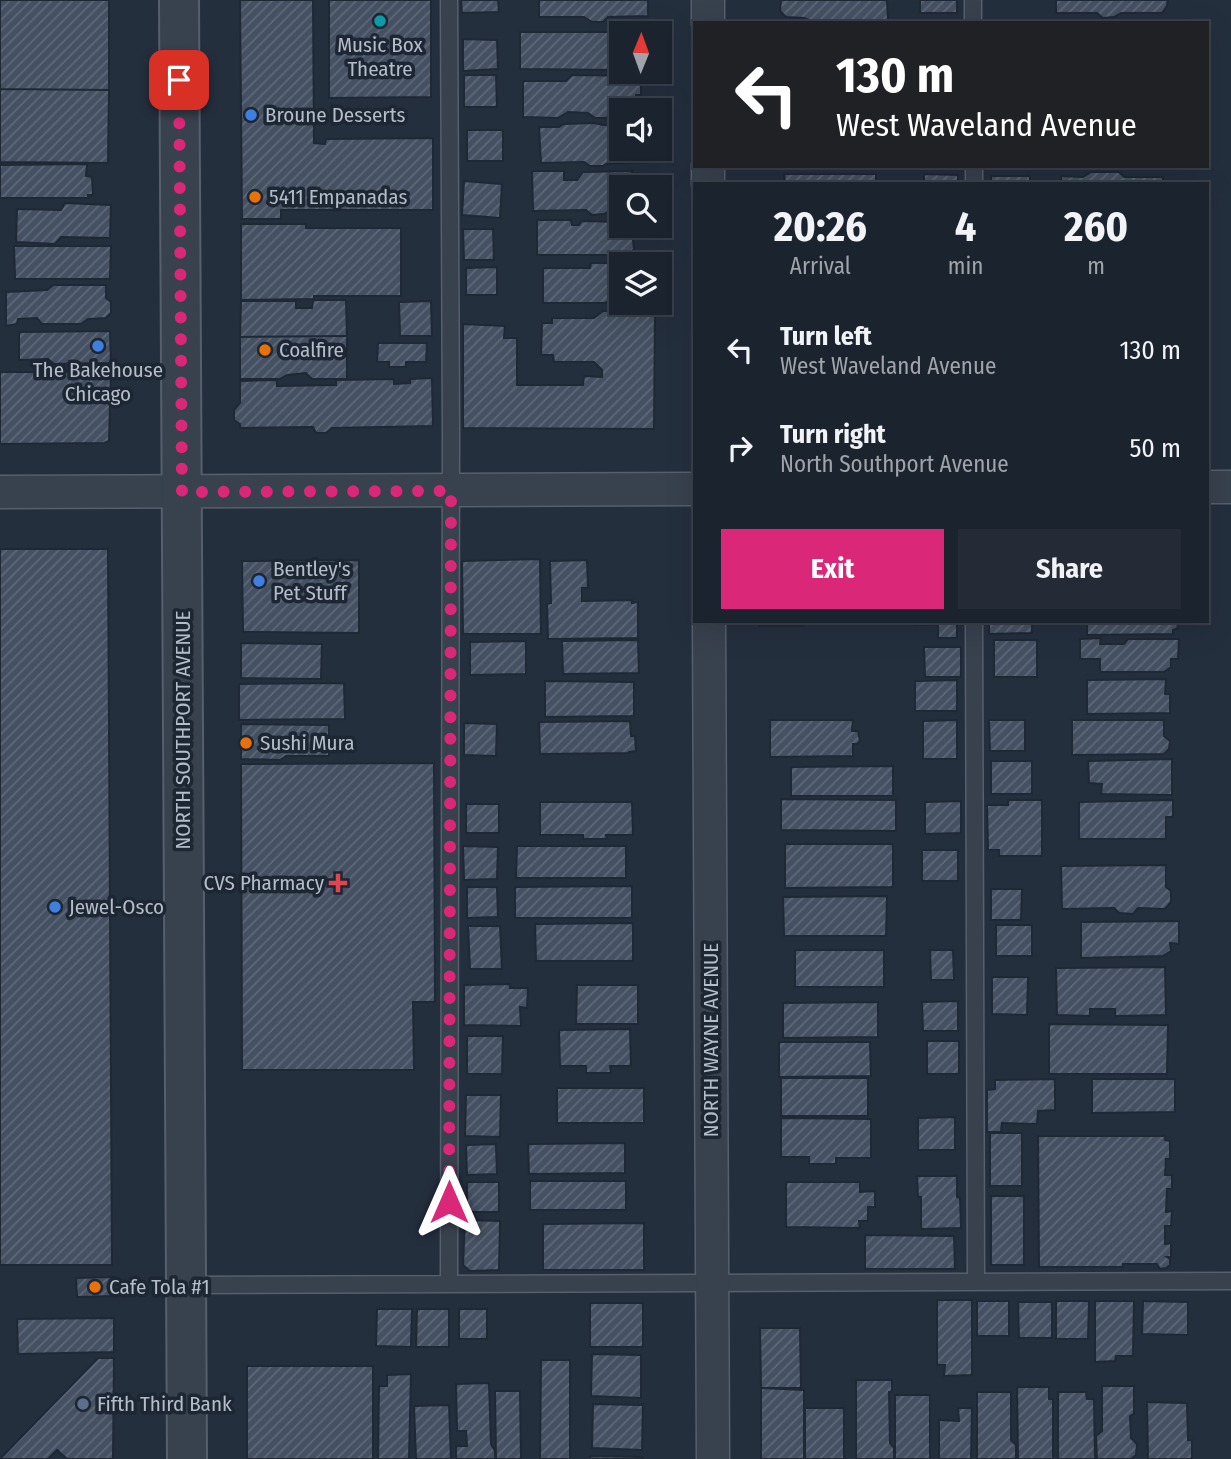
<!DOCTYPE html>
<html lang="en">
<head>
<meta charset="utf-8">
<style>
  body { margin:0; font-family:"Fira Sans Condensed",sans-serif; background:#242b36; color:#f1f3f6; height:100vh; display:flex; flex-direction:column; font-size:26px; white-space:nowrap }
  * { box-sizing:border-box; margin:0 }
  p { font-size:23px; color:#a0a4aa }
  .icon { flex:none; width:38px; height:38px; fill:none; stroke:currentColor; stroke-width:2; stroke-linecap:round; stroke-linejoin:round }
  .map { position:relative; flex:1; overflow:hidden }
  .drawer { position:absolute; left:693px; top:182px; width:516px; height:441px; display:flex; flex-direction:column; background:#1b232e; border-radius:0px; box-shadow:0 7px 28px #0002,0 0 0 2px #39404a }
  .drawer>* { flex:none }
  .banner { position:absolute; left:693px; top:21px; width:516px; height:147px; border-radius:0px; box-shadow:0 7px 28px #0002,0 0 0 2px #39404a; background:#202124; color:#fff; overflow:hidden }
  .needle { width:46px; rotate:1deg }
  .controls { position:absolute; left:609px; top:21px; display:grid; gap:14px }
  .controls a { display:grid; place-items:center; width:63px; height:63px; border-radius:0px; background:#1b232e; box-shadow:0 7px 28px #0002,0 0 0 2px #39404a; font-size:35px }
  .pin { position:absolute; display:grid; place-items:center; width:60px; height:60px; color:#fff; margin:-30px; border-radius:14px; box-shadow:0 4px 10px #0006 }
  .me { position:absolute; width:77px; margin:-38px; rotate:0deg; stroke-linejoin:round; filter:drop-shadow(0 0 5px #0008) }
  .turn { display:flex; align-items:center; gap:24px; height:147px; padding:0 28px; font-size:32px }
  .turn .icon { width:91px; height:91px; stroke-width:2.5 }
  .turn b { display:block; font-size:49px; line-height:60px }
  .eta { display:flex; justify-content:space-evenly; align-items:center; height:119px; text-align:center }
  .eta b { font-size:42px; font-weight:700; line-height:49px }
  .action { display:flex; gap:14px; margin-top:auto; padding:14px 28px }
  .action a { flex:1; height:80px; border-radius:0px; background:#db2777; color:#fff; font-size:28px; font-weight:700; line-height:80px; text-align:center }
  .action a+a { background:#242b36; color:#f1f3f6 }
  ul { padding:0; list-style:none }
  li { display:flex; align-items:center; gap:21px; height:98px; padding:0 28px }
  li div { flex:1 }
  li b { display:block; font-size:26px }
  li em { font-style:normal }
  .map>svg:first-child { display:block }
  .building { fill:url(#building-hatch); stroke:#1f2835; stroke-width:2 }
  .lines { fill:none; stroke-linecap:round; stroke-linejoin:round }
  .service-casing { stroke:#565f6c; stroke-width:19 }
  .minor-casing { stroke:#565f6c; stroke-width:35 }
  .tertiary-casing { stroke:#565f6c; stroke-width:42 }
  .service { stroke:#38414e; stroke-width:16 }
  .minor { stroke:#38414e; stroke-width:32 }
  .tertiary { stroke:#38414e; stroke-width:38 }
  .route { stroke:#db2777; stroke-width:12; stroke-dasharray:0 21.6 }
  .culture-dot { fill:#0f9aa8; stroke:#1d2633; stroke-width:2.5 }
  .shop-dot { fill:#3f7fe0; stroke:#1d2633; stroke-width:2.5 }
  .food-dot { fill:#e8710a; stroke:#1d2633; stroke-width:2.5 }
  .health-dot { fill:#e0444e; stroke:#1d2633; stroke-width:2.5 }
  .service-dot { fill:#5c6f8a; stroke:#1d2633; stroke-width:2.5 }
  .labels { text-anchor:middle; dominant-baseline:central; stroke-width:7; stroke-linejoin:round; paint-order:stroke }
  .poi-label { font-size:21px; fill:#b4bcc9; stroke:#1d2633; text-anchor:start }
  .street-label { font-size:21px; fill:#b4bcc9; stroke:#1d2633 }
</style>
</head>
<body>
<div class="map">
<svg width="1231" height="1459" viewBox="0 0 1231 1459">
  <defs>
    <pattern id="building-hatch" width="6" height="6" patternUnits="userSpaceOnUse" patternTransform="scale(1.75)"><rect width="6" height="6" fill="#455162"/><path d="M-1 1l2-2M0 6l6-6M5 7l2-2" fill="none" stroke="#5d6877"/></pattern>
  </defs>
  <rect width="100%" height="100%" fill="#242f3e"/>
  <path class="building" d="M0,0h109v90l-109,-1z
    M240,0h73l1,143 11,1 1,-5 107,-1v72h-152v9h-39z
    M329,0h102v97l-102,1z
    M461,0h37l1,12 -37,1z
    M539,0h109v16l-40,1 -5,5h-11l-8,-5h-45z
    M781,0h106l1,20h-79l-5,-2 -18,-1 -6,-6z
    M920,0h37v13h-37z
    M1056,0h112l-1,6 -5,7h-41l-7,4 -11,1 -6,-5h-41z
    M520,32h121v1h-20v37l-101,-1z
    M463,39l34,1 1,29 -35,2z
    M464,75h32l1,32h-33z
    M572,75l69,1v19h-5v13l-3,2h-12v3h-9l-6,5h-11l-7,-5 -20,-1 -10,6 -35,-1v-36h43z
    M0,89l109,1 -1,73 -108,-1z
    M594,123l9,2h18v24h28l1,13 -44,2 -3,2h-13l-6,-4 -43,1 -2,-36h20l5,-3z
    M467,130h36v31h-36z
    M87,164l-1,12 6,1 1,18h-5v3h-88v-33z
    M922,166h38v3h-38z
    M532,171h32v9h13l6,-8 49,-1 1,16h-12v23h-10l-7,4 -12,1 -6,-5 -53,1z
    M1091,172h28l5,5h39v7h-102v-8l22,1z
    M784,174h92v10h-91z
    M924,174l34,1v9h-34z
    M991,176h39v8h-39z
    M464,181l38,3 -2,34 -38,-3z
    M65,203l46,2 -1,33 -49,-1 -6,7 -39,-2 1,-33 44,1z
    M537,220h34l1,5h7l3,-4 39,1v4h9l-1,9 4,5 1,9 -5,6h-92z
    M241,224h65v4h95v68h-87v3l-73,1z
    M463,229h30l1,31h-30z
    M14,246h97l-1,33h-95z
    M591,263h38l-8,1v34h-8l-8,5h-62v-35h47z
    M497,267v28h-31v-27z
    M53,285h53v13l5,4v11l-5,5 -18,1 -7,5h-39l-5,-6 -19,1 -1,5 -11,2v-34l41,-2z
    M313,300h33l1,36 -107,1 1,-36h55v7h16z
    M431,301l1,35h-32l-1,-34z
    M603,311h52l-1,118 -191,-1v-104l42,2 -1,12h13v47h66l1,-9 18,1v-7l-8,-8h-40l-1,-7h-12l1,-32h10v-5h42z
    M110,331l1,32 -57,1 -6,-5 -29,1v-28z
    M347,336v43h-35l-6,-6 -19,2 -7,4h-40v-42z
    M378,343h49l-1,19h-20v5h-17v-5h-12z
    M0,372h111l-2,69 -5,2 -104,1z
    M432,378l1,48 -101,2 -6,5h-10l-3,-6 -73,1v-4l-6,-4v-10l6,-7v-22l37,-1v6l59,-1v-5l58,-1v5l16,-1v-4z
    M0,549h108l4,716h-112z
    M540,559l1,75h-78l-1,-73z
    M359,560v73l-116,-1 -1,-71z
    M587,560l1,28h-6v13l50,-1v3l6,-1v36l-90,1 -1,-35 4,-1 -1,-42z
    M759,621h45v5h-45z
    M914,621h43v17h-19v-14l-24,1z
    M989,621h43v12l-43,1z
    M1087,621h90l1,7 -5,2v4l-86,1z
    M1101,638l-1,6h24l4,-5h51l-1,20h-7v8l-7,5h-64v-13h-20v-20z
    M638,640l1,33 -76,1 -1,-33z
    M994,640h43v37h-43z
    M526,641v33l-56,1v-33z
    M241,643l81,1 -1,35 -80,-1z
    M924,647h37v30h-36z
    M1166,679l-1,15h5v19l-83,1v-34z
    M957,680v31h-42v-30z
    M545,681l89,1v34l-89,1z
    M344,683l1,36 -106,1v-36z
    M770,720h83l-1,11h6l2,10 -3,3h-4v12l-83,1z
    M957,720v39h-34v-38z
    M989,720h36v31h-35z
    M1072,720h92v16l6,5 -1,8 -5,5 -92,1z
    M630,721l1,15h4l1,15 -7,1v1l-89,1 -1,-32z
    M464,723l33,1 -1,32 -32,-1z
    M241,724l88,1v31h-43l-6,4 -39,-1z
    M1172,759v36l-71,-1 1,-10 -13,-1 -1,-22z
    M991,761h41v33h-41z
    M434,763l1,239h-22l1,68h-172l-1,-306z
    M893,766v30h-102v-29z
    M781,799l115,1v31l-115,-1z
    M1008,800h34v56h-43v-6h-11l-1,-45h21z
    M1173,800v17h-7v22h-87v-37z
    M961,801v32l-36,1v-32z
    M540,802h92l1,33h-27l1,4h-24v-4h-43z
    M466,804h33v29h-33z
    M785,844h108v43l-108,1z
    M463,846l35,1 -1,32 -33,1z
    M517,846h109v32h-110z
    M922,850h36v31h-36z
    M1166,865v22l5,4v11l-6,7 -27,-1 -5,6 -14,-1 -5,-5 -52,1 -1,-43z
    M632,886v32h-117v-31z
    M467,887h30l1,30 -31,1z
    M991,889h31l-1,31h-30z
    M887,896l-1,40h-102l-1,-39z
    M1179,921v23l-9,-1 1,8 -8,5 -82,2v-36z
    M633,923v38h-97l-1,-37z
    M996,925h36v31h-36z
    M468,926h32l2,43h-32z
    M795,950h89v37h-89z
    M930,950h23l1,30h-23z
    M1165,967l1,48 -51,1v-7h-25v7l-33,-1 -1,-47z
    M992,977h36l-1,38 -35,-1z
    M510,984v4h18l-1,20 -7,-1 1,19 -57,-1v-40z
    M577,985h61v39h-62z
    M958,1001v30h-35l-1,-29z
    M878,1002v35l-95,1v-35z
    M1049,1024l119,1 -1,49h-118z
    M630,1029l1,37h-21l1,7h-25v-7h-26l-1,-36z
    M467,1036h36l-1,38h-35z
    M927,1041h32v33h-32z
    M779,1042h91l1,34 -92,1z
    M781,1078h87v38h-87z
    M1055,1079v31l-17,1 -1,13 -35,-1 -1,9h-14v-42l8,-1v-9z
    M1092,1079h83v33l-83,1z
    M557,1088h87v35h-87z
    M466,1095h35l-1,42 -35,-1z
    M955,1117v33h-37v-32z
    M781,1118l90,1v39h-35v6h-27v-7h-28z
    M990,1133h32v53h-32z
    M1038,1136h127v4l5,1v18h-4l-1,16h7v14h-5l-1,23 6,-1 -1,15h-6v18l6,-1v14h-4l3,2v6l-4,3 -6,1 -3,-5h-34v3h-84z
    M625,1143v30l-96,1 -1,-30z
    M496,1144l1,30 -30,1 -1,-30z
    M917,1176h40v21l3,1 1,30 -40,1v-32h-3z
    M530,1181h96v29h-96z
    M467,1182h32v30h-32z
    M786,1182h74v10l15,-1v16h-7v14h-9l1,7 -74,-1z
    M991,1196h33v69h-33z
    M465,1220l35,1 -1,49 -29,1 -7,-6z
    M644,1223v47h-101v-46z
    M865,1235l89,1 1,33h-90z
    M114,1277v19l-37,1 -1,-19z
    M937,1300h35v75l-28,1 1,-11h-8z
    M977,1301h32v35h-32z
    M1056,1301h33l-1,38h-32z
    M1095,1301h39l-1,55h-17l-1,5 -20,1z
    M1143,1301l45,1v33l-46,-1z
    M1018,1302h34v36h-33z
    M590,1303h53v44h-53z
    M377,1309h35l-1,38 -35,-1z
    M417,1309h32v38h-33z
    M459,1309h28v30h-28z
    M114,1318v34l-96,2 -1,-35z
    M760,1328h40l1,60h-40z
    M592,1354l49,1v43l-50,-2z
    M98,1358h16l-1,101h-46l-10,-9 -9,9h-48z
    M541,1360h29v99h-30z
    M247,1366h126v93h-126z
    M411,1374l-2,85h-31l1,-73h8v-11z
    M856,1380h36v12h-3l1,51 4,5v11h-38z
    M489,1383l2,61 4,7v8h-39v-13h11l-1,-15h-9l-1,-47z
    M1102,1386h32v28l-4,2 1,22 6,6 -1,11 -5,4h-34l-1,-23 6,-5z
    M1017,1387h32v12h4v60h-35z
    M761,1388l43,2v69h-43z
    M495,1391h25l1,68h-25z
    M977,1392h34v48l5,5v14h-39z
    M1058,1392h28l1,7h7l1,60h-37z
    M895,1395h35v64h-35z
    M1147,1402l40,1 1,37h4v19h-44z
    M593,1404l50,1 -1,45 -50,-2z
    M449,1405l2,54h-35l-2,-53z
    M805,1408h39v51h-39z
    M958,1408h14l-1,51h-32v-39l20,1z
    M590,1456l53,1v2h-53z"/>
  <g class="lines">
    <g class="service-casing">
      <path id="service" d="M449,0l2,435 -2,849
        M973,0v23
        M974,166v18
        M974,621l2,661
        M186,1285l1045,-4"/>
    </g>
    <g class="minor-casing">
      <path id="minor" d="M708,0v23
        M708,166v18
        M1208,487h23
        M0,492l695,-3
        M709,621l4,838"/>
    </g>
    <g class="tertiary-casing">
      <path id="tertiary" d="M179,0l8,1459"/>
    </g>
    <use href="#service" class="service"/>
    <use href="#minor" class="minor"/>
    <use href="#tertiary" class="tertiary"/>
  </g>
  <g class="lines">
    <path class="route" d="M179,80l3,412 269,-1 -2,711"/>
  </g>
  <circle class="culture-dot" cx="380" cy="21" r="7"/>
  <g class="shop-dot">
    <circle cx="251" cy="115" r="7"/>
    <circle cx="98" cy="346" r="7"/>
    <circle cx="259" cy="581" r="7"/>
    <circle cx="55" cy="907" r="7"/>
  </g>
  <g class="food-dot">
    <circle cx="255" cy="197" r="7"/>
    <circle cx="265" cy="350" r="7"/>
    <circle cx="246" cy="743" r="7"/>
    <circle cx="95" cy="1287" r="7"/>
  </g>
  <path class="health-dot" d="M334.5 872.5h7v7h7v7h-7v7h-7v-7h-7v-7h7z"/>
  <circle class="service-dot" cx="83" cy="1404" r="7"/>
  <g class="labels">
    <g class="poi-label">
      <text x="380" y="45" text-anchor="middle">Music Box<tspan x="380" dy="24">Theatre</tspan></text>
      <text x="265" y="115">Broune Desserts</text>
      <text x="269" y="197">5411 Empanadas</text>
      <text x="279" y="350">Coalfire</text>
      <text x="98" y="370" text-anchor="middle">The Bakehouse<tspan x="98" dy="24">Chicago</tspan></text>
      <text x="273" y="569">Bentley's<tspan x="273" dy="24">Pet Stuff</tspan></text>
      <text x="260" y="743">Sushi Mura</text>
      <text x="324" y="883" text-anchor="end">CVS Pharmacy</text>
      <text x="69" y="907">Jewel-Osco</text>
      <text x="109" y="1287">Cafe Tola #1</text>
      <text x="97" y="1404">Fifth Third Bank</text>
    </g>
    <g class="street-label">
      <text transform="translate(183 730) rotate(-90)">NORTH SOUTHPORT AVENUE</text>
      <text transform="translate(711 1040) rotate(-90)">NORTH WAYNE AVENUE</text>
    </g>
  </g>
</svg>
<div class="controls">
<a><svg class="needle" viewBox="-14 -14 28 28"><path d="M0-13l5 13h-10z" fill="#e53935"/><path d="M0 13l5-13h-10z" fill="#a0a4aa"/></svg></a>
<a><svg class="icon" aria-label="sound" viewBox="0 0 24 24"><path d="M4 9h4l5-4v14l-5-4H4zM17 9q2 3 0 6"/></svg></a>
<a><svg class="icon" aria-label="search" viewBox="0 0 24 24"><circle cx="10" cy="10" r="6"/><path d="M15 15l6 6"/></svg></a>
<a><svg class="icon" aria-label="layers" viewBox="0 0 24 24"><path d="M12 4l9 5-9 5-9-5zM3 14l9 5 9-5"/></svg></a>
</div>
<div class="pin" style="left:179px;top:80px;background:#d93025"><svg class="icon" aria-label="arrive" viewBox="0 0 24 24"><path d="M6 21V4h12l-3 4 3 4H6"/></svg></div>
<svg class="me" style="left:449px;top:1202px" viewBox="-20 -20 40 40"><path d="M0-17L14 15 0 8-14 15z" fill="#db2777" stroke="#fff" stroke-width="4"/></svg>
<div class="banner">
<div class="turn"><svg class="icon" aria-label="left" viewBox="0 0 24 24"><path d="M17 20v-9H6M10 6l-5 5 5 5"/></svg><div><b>130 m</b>West Waveland Avenue</div></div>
</div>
<section class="drawer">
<div class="eta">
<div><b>20:26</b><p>Arrival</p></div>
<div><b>4</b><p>min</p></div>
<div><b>260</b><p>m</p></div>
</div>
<ul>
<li><svg class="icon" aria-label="left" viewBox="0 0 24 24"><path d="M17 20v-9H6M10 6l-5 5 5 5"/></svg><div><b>Turn left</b><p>West Waveland Avenue</p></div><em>130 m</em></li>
<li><svg class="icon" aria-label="right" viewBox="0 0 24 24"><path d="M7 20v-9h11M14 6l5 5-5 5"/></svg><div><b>Turn right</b><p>North Southport Avenue</p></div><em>50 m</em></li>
</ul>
<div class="action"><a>Exit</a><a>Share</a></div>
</section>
</div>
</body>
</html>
